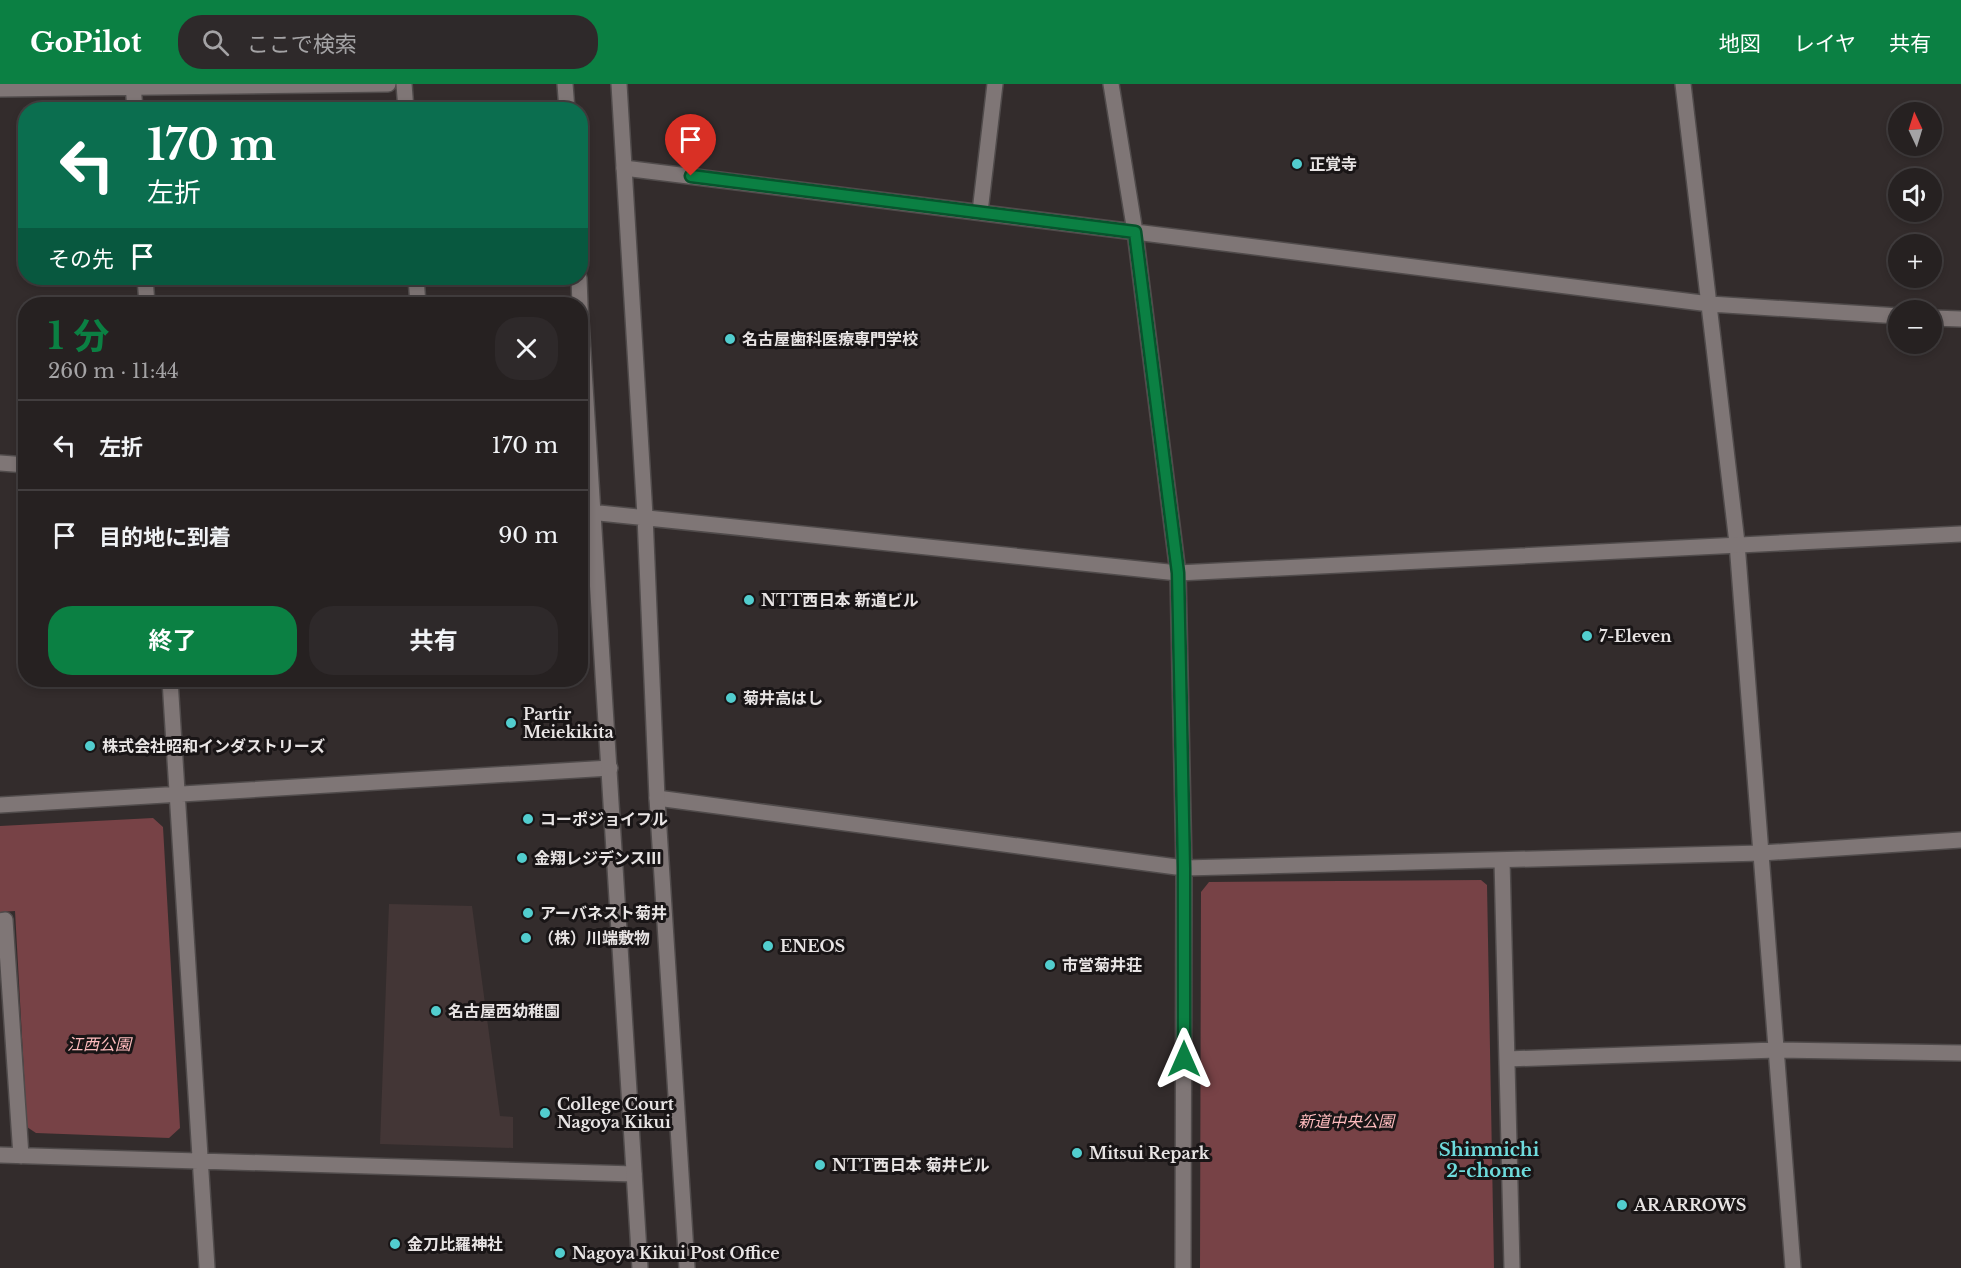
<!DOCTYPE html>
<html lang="ja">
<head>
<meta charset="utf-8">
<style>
  body { margin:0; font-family:"Libre Baskerville","Noto Sans JP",serif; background:#2e292a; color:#f1f3f6; height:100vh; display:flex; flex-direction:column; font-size:22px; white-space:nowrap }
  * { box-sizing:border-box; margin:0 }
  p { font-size:20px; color:#a4a3a5 }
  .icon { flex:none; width:33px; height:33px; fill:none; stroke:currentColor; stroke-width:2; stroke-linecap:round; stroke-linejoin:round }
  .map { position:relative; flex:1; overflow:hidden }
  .side { position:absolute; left:18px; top:213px; width:570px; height:390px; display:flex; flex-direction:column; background:#262121; border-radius:24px; box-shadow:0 3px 9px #0003,0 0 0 2px #423e3f }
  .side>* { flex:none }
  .banner { position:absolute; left:18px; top:18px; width:570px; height:183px; border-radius:24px; box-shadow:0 3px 9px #0003,0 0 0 2px #423e3f; background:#0b6e4f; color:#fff; overflow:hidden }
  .needle { width:39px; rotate:356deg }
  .buttons { position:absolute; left:1888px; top:18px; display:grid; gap:12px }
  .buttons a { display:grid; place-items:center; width:54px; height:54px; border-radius:50%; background:#262121; box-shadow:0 3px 9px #0003,0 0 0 2px #423e3f; font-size:30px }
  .pin { position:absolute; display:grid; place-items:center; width:51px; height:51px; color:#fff; margin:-62px -26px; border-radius:50% 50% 50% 0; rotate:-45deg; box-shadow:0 0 6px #0007 }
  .pin .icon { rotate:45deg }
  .me { position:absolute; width:66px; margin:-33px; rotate:0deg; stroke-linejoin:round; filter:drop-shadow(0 0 4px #0008) }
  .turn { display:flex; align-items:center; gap:21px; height:126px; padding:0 30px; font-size:27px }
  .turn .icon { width:78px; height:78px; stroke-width:2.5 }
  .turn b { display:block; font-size:42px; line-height:51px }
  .then { display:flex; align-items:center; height:57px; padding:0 30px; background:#0003; gap:12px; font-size:22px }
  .round { display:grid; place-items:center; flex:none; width:63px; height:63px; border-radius:24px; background:#2e292a }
  .headline { display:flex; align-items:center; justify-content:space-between; height:102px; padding:0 30px }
  h1 { font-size:36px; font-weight:700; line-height:45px; color:#0b8043 }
  .cta { display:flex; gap:12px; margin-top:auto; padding:12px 30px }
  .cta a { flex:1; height:69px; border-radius:24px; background:#0b8043; color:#fff; font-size:24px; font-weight:700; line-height:69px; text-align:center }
  .cta a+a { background:#2e292a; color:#f1f3f6 }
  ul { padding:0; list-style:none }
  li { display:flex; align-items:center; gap:18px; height:90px; padding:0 30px; border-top:2px solid #423e3f }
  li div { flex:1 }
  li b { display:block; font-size:22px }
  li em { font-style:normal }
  header { display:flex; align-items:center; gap:36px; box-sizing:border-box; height:84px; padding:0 30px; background:#0b8043; color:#fff }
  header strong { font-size:28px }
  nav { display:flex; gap:33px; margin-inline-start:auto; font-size:21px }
  .search { width:420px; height:54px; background:#2e292a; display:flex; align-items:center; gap:15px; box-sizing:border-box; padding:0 21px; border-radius:24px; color:#a4a3a5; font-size:22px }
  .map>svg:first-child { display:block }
  .built { fill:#433636 }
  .green { fill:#774246 }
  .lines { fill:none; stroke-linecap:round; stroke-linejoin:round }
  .minor-casing { stroke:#504b4b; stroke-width:18 }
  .tertiary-casing { stroke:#504b4b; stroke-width:18 }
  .minor { stroke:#7f7676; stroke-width:15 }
  .tertiary { stroke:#7f7676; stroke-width:15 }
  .route-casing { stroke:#07532c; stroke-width:15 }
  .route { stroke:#0b8043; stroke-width:10 }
  .poi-dot { fill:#52cdce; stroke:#191516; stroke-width:2 }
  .labels { text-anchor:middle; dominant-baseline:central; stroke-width:6; stroke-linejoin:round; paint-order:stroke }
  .poi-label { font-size:16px; font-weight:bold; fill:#e8e4e4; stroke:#191516; text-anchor:start }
  .park-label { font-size:16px; font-style:italic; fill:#febbbd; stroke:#191516 }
  .neighbourhood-label { font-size:18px; font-weight:bold; fill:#6edbdc; stroke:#191516 }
</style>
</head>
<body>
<header>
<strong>GoPilot</strong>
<div class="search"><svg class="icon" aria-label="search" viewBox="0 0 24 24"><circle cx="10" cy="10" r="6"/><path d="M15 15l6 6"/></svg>ここで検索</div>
<nav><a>地図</a><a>レイヤ</a><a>共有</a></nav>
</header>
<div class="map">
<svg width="1961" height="1184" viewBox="0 0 1961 1184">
  <rect width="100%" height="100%" fill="#332c2c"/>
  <path class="built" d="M389,820l83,2 28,210 13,1v31l-133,-4z"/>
  <path class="green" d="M153,734l10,9 17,301 -11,10 -133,-5 -9,-6 -12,-216 -15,1v-86z
    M1481,796l6,5 7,383h-294l1,-376 8,-10z"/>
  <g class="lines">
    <g class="minor-casing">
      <path id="minor" d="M133,0l2,26
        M404,0l2,26
        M1111,0l24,148 43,341 6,295 -1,400
        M1683,0l54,459 56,725
        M0,5l388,-5
        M624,84l1086,136 189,12
        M980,128l15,-128
        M145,194l2,26
        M416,194l2,26
        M1932,234l29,1
        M170,596l37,588
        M657,714l527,70 577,-15 200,-13
        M0,721l610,-37
        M1502,776l10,408
        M0,837l5,-1 16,236
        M1507,975l269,-9 185,3
        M0,1071l634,19"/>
    </g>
    <g class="tertiary-casing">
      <path id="tertiary" d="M565,0l2,26
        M619,0l26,432 12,282 30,470
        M579,194l1,26
        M580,221l60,963
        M0,379l26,2
        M580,427l598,62 783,-39"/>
    </g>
    <use href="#minor" class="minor"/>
    <use href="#tertiary" class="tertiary"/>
  </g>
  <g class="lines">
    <g class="route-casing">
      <path id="route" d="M691,92l444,56 43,341 6,295v191"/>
    </g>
    <use href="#route" class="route"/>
  </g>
  <g class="poi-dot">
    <circle cx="1297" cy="80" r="6"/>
    <circle cx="730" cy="255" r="6"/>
    <circle cx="749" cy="516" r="6"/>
    <circle cx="1587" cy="552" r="6"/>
    <circle cx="731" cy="614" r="6"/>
    <circle cx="511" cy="639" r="6"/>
    <circle cx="90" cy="662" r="6"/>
    <circle cx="528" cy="735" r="6"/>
    <circle cx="522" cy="774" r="6"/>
    <circle cx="528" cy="829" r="6"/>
    <circle cx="526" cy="854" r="6"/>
    <circle cx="768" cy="862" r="6"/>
    <circle cx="1050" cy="881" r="6"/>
    <circle cx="436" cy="927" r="6"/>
    <circle cx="545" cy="1029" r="6"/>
    <circle cx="1077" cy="1069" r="6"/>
    <circle cx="820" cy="1081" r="6"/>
    <circle cx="1622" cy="1121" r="6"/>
    <circle cx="395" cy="1160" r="6"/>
    <circle cx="560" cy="1169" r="6"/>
  </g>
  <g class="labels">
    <g class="poi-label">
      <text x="1309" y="80">正覚寺</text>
      <text x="742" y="255">名古屋歯科医療専門学校</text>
      <text x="761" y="516">NTT西日本 新道ビル</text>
      <text x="1599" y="552">7-Eleven</text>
      <text x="743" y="614">菊井高はし</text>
      <text x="523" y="630">Partir<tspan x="523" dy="18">Meiekikita</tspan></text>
      <text x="102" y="662">株式会社昭和インダストリーズ</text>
      <text x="540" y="735">コーポジョイフル</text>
      <text x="534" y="774">金翔レジデンスⅢ</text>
      <text x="540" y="829">アーバネスト菊井</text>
      <text x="538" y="854">（株）川端敷物</text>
      <text x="780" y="862">ENEOS</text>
      <text x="1062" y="881">市営菊井荘</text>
      <text x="448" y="927">名古屋西幼稚園</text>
      <text x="557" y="1020">College Court<tspan x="557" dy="18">Nagoya Kikui</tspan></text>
      <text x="1089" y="1069">Mitsui Repark</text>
      <text x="832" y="1081">NTT西日本 菊井ビル</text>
      <text x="1634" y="1121">AR ARROWS</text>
      <text x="407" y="1160">金刀比羅神社</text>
      <text x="572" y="1169">Nagoya Kikui Post Office</text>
    </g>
    <g class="park-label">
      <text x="99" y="960">江西公園</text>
      <text x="1346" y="1037">新道中央公園</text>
    </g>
    <g class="neighbourhood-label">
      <text x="1489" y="1066">Shinmichi<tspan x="1489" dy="21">2-chome</tspan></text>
    </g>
  </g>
</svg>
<div class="buttons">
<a><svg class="needle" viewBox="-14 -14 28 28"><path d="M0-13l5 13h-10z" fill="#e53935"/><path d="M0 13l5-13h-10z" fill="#a4a3a5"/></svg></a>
<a><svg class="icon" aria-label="sound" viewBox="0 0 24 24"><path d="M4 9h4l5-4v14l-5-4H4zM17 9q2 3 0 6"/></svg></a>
<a>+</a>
<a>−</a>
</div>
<div class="pin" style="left:691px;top:92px;background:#d93025"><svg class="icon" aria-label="arrive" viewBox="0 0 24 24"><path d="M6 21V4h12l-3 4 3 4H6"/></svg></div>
<svg class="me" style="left:1184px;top:975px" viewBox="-20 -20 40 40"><path d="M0-17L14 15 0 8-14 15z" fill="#0b8043" stroke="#fff" stroke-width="4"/></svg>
<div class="banner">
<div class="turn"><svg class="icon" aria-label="left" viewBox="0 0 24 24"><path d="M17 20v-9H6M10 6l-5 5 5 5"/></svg><div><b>170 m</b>左折</div></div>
<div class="then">その先<svg class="icon" aria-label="arrive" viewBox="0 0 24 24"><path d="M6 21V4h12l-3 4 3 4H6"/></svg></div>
</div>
<section class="side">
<div class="headline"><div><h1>1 分</h1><p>260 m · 11:44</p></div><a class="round"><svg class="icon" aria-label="close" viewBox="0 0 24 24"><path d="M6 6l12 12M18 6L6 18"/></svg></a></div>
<ul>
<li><svg class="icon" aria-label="left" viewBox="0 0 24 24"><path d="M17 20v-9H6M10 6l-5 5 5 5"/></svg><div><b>左折</b></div><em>170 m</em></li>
<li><svg class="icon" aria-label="arrive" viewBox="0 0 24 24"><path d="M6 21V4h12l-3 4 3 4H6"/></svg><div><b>目的地に到着</b></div><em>90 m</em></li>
</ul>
<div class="cta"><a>終了</a><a>共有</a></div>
</section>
</div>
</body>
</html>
